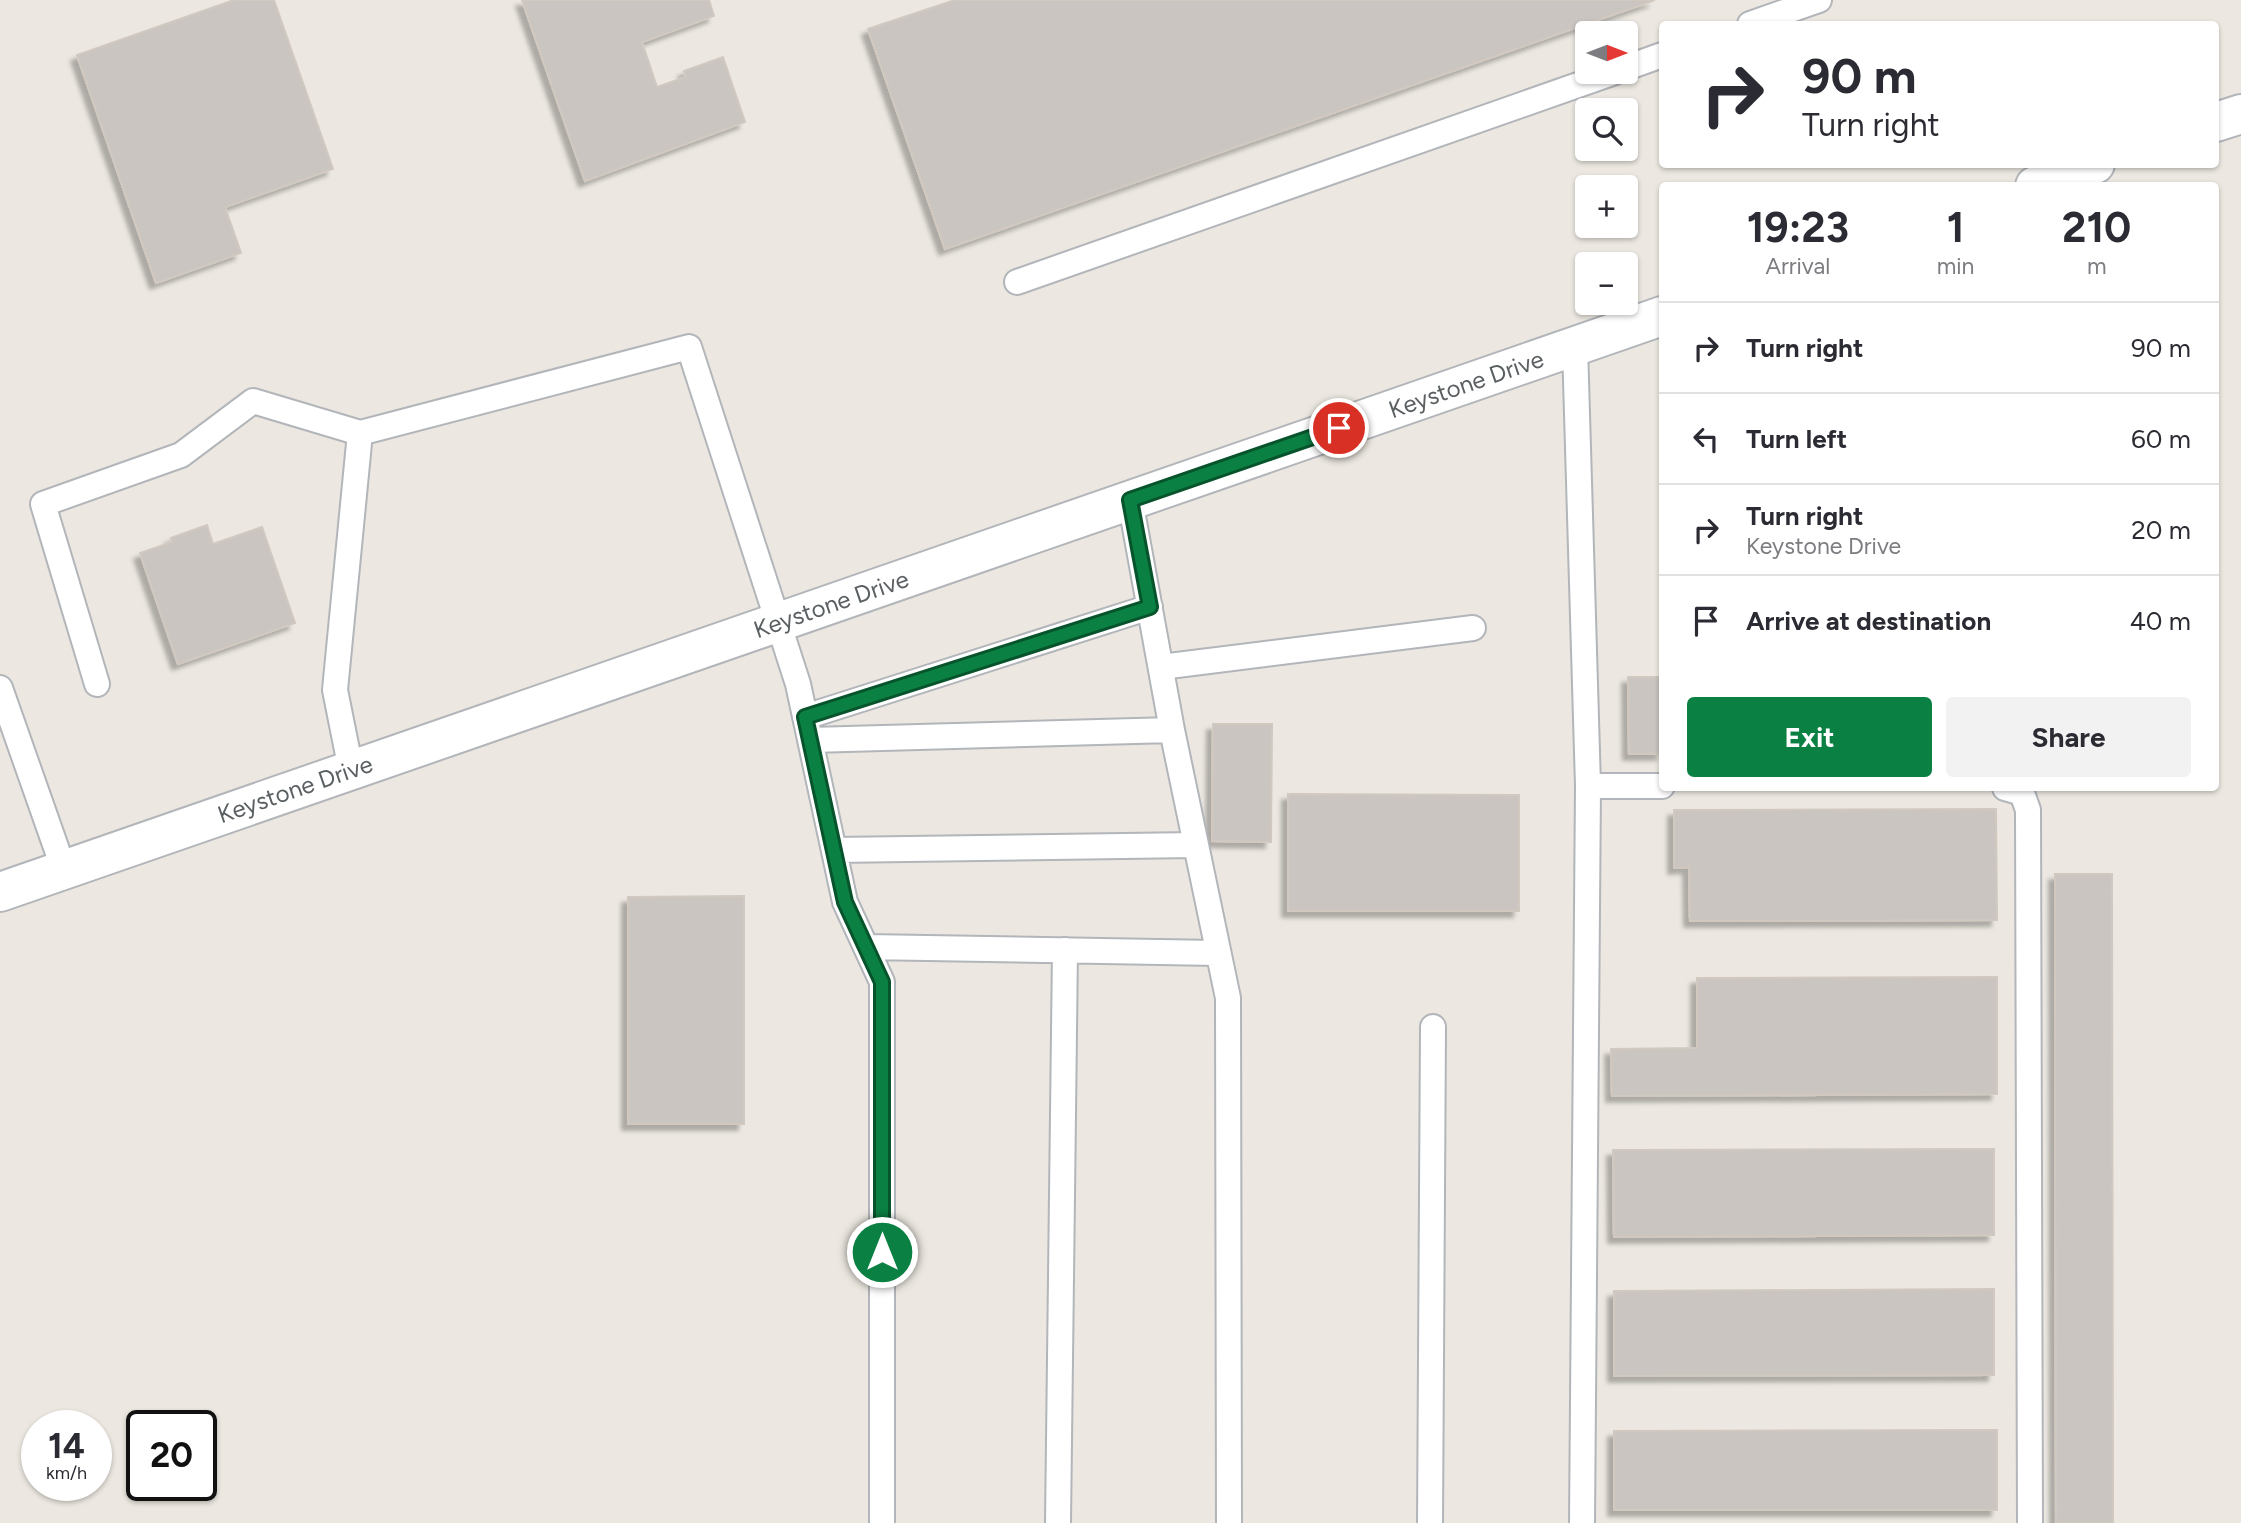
<!DOCTYPE html>
<html lang="en">
<head>
<meta charset="utf-8">
<style>
  body { margin:0; font-family:Figtree,sans-serif; background:#f2f2f3; color:#2b2b33; height:100vh; display:flex; flex-direction:column; font-size:26px; white-space:nowrap }
  * { box-sizing:border-box; margin:0 }
  p { font-size:23px; color:#7c7c81 }
  .icon { flex:none; width:38px; height:38px; fill:none; stroke:currentColor; stroke-width:2; stroke-linecap:round; stroke-linejoin:round }
  .map { position:relative; flex:1; overflow:hidden }
  .panel { position:absolute; left:1659px; top:182px; width:560px; height:609px; display:flex; flex-direction:column; background:#fff; border-radius:7px; box-shadow:0 2px 5px #0004 }
  .panel>* { flex:none }
  .hud { position:absolute; left:1659px; top:21px; width:560px; height:147px; border-radius:7px; box-shadow:0 2px 5px #0004; background:#fff; color:#2b2b33; overflow:hidden }
  .needle { width:46px; rotate:90deg }
  .buttons { position:absolute; left:1575px; top:21px; display:grid; gap:14px }
  .buttons a { display:grid; place-items:center; width:63px; height:63px; border-radius:7px; background:#fff; box-shadow:0 2px 5px #0004; font-size:35px }
  .speed { position:absolute; left:21px; top:1410px; display:flex; gap:14px; font-size:35px; font-weight:700; text-align:center }
  .speed>* { display:grid; place-content:center; width:91px; height:91px; border-radius:50%; background:#fff; box-shadow:0 2px 5px #0004; line-height:1 }
  .speed small { font-size:18px; font-weight:400 }
  .speed .limit { border:4px solid #111; border-radius:10px; background:#fff; color:#111 }
  .pin { position:absolute; display:grid; place-items:center; width:60px; height:60px; color:#fff; margin:-30px; border:4px solid #fff; border-radius:50%; box-shadow:0 2px 7px #0007 }
  .me { position:absolute; width:77px; margin:-38px; rotate:0deg; stroke-linejoin:round; filter:drop-shadow(0 0 5px #0008) }
  .turn { display:flex; align-items:center; gap:24px; height:147px; padding:0 28px; font-size:32px }
  .turn .icon { width:91px; height:91px; stroke-width:2.5 }
  .turn b { display:block; font-size:49px; line-height:60px }
  .eta { display:flex; justify-content:space-evenly; align-items:center; height:119px; text-align:center }
  .eta b { font-size:42px; font-weight:700; line-height:49px }
  .primary-button { display:flex; gap:14px; margin-top:auto; padding:14px 28px }
  .primary-button a { flex:1; height:80px; border-radius:7px; background:#0b8043; color:#fff; font-size:28px; font-weight:700; line-height:80px; text-align:center }
  .primary-button a+a { background:#f2f2f3; color:#2b2b33 }
  ul { padding:0; list-style:none }
  li { display:flex; align-items:center; gap:21px; height:91px; padding:0 28px; border-top:2px solid #e1e1e2 }
  li div { flex:1 }
  li b { display:block; font-size:26px }
  li em { font-style:normal }
  .map>svg:first-child { display:block }
  .building { fill:#cac5c0; stroke:#d1c8c0; stroke-width:2; filter:url(#shadow) }
  .lines { fill:none; stroke-linecap:round; stroke-linejoin:round }
  .service-casing { stroke:#b2b5b9; stroke-width:28 }
  .minor-casing { stroke:#b2b5b9; stroke-width:42 }
  .service { stroke:#fff; stroke-width:24 }
  .minor { stroke:#fff; stroke-width:38 }
  .route-casing { stroke:#07532c; stroke-width:18 }
  .route { stroke:#0b8043; stroke-width:12 }
  .labels { text-anchor:middle; dominant-baseline:central; stroke-width:5; stroke-linejoin:round; paint-order:stroke }
  .street-label { font-size:24px; fill:#5a5f62; stroke:#fff }
</style>
</head>
<body>
<div class="map">
<svg width="2241" height="1523" viewBox="0 0 2241 1523">
  <defs>
    <filter id="shadow"><feDropShadow dx="-6" dy="6" stdDeviation="2" flood-color="#0004"/></filter>
  </defs>
  <rect width="100%" height="100%" fill="#ece8e1"/>
  <path class="building" d="M234,0h40l59,169 -108,38 16,46 -85,30 -79,-228z
    M522,0h187l5,16 -72,26 15,45 29,-10 -2,-6 39,-14 22,65 -160,59z
    M955,0h700l-710,249 -77,-220z
    M207,525l6,19 49,-17 33,96 -117,41 -38,-111 32,-11 -1,-4z
    M1628,677h34v77h-33z
    M1213,724h59l-1,118 -59,-1z
    M1288,794l231,1v116h-231z
    M1996,809l1,111 -307,1 -1,-54 -15,1v-58z
    M2055,874h57l1,649h-57z
    M744,896v228h-116v-227z
    M1997,977v117l-385,2 -1,-47 86,-1v-70z
    M1994,1149v86l-380,2 -1,-87z
    M1994,1289v86l-380,1v-85z
    M1997,1430v80h-383v-79z"/>
  <g class="lines">
    <g class="service-casing">
      <path id="service" d="M1750,24l69,-24
        M1626,68l36,-13
        M1017,282l598,-210
        M1575,346l13,440 -6,737
        M1130,500l42,230 56,268 1,525
        M1161,667l312,-39
        M97,684l-54,-180 138,-49 72,-54 107,32
        M0,688l64,182
        M805,717l345,-110
        M811,740l361,-10
        M351,770l-16,-80 25,-257 329,-86 109,337 47,218 37,80v541
        M1588,786h74
        M2005,788l17,5 6,17 2,713
        M834,850l361,-5
        M866,947l351,6
        M1058,1523l7,-573
        M1430,1523l3,-496"/>
    </g>
    <g class="minor-casing">
      <path id="minor" d="M2216,122l25,-8
        M2035,186l60,-22
        M0,892l1662,-576"/>
    </g>
    <use href="#service" class="service"/>
    <use href="#minor" class="minor"/>
  </g>
  <g class="lines">
    <g class="route-casing">
      <path id="route" d="M882,1252v-270l-37,-80 -40,-185 345,-110 -20,-107 209,-72"/>
    </g>
    <use href="#route" class="route"/>
  </g>
  <g class="labels">
    <g class="street-label">
      <text transform="translate(1466 384) rotate(-19)">Keystone Drive</text>
      <text transform="translate(831 604) rotate(-19)">Keystone Drive</text>
      <text transform="translate(295 789) rotate(-19)">Keystone Drive</text>
    </g>
  </g>
</svg>
<div class="buttons">
<a><svg class="needle" viewBox="-14 -14 28 28"><path d="M0-13l5 13h-10z" fill="#e53935"/><path d="M0 13l5-13h-10z" fill="#7c7c81"/></svg></a>
<a><svg class="icon" aria-label="search" viewBox="0 0 24 24"><circle cx="10" cy="10" r="6"/><path d="M15 15l6 6"/></svg></a>
<a>+</a>
<a>−</a>
</div>
<div class="speed"><div>14<small>km/h</small></div><div class="limit">20</div></div>
<div class="pin" style="left:1339px;top:428px;background:#d93025"><svg class="icon" aria-label="arrive" viewBox="0 0 24 24"><path d="M6 21V4h12l-3 4 3 4H6"/></svg></div>
<svg class="me" style="left:882px;top:1252px" viewBox="-20 -20 40 40"><circle r="17" fill="#0b8043" stroke="#fff" stroke-width="3"/><path d="M0-11L8 9 0 5-8 9z" fill="#fff"/></svg>
<div class="hud">
<div class="turn"><svg class="icon" aria-label="right" viewBox="0 0 24 24"><path d="M7 20v-9h11M14 6l5 5-5 5"/></svg><div><b>90 m</b>Turn right</div></div>
</div>
<section class="panel">
<div class="eta">
<div><b>19:23</b><p>Arrival</p></div>
<div><b>1</b><p>min</p></div>
<div><b>210</b><p>m</p></div>
</div>
<ul>
<li><svg class="icon" aria-label="right" viewBox="0 0 24 24"><path d="M7 20v-9h11M14 6l5 5-5 5"/></svg><div><b>Turn right</b></div><em>90 m</em></li>
<li><svg class="icon" aria-label="left" viewBox="0 0 24 24"><path d="M17 20v-9H6M10 6l-5 5 5 5"/></svg><div><b>Turn left</b></div><em>60 m</em></li>
<li><svg class="icon" aria-label="right" viewBox="0 0 24 24"><path d="M7 20v-9h11M14 6l5 5-5 5"/></svg><div><b>Turn right</b><p>Keystone Drive</p></div><em>20 m</em></li>
<li><svg class="icon" aria-label="arrive" viewBox="0 0 24 24"><path d="M6 21V4h12l-3 4 3 4H6"/></svg><div><b>Arrive at destination</b></div><em>40 m</em></li>
</ul>
<div class="primary-button"><a>Exit</a><a>Share</a></div>
</section>
</div>
</body>
</html>
